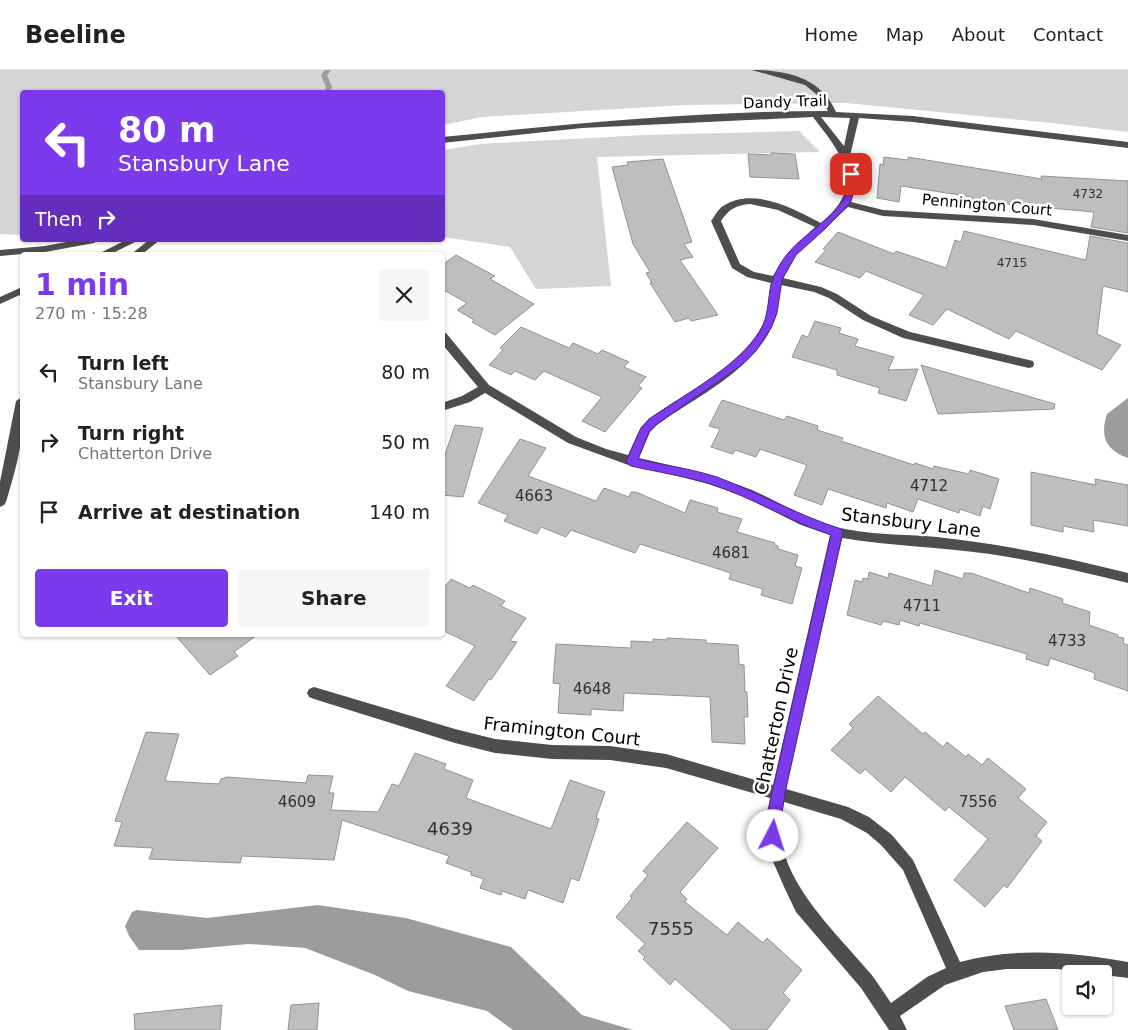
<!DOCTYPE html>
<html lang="en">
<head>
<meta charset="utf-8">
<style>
  body { margin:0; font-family:"DejaVu Sans",sans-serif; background:#f6f6f6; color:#222; height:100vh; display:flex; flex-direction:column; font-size:19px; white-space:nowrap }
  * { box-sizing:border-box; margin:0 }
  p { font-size:16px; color:#767676 }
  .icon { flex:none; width:28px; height:28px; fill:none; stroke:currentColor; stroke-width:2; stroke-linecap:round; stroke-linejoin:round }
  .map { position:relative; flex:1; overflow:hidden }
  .details { position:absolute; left:20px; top:182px; width:425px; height:385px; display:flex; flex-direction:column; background:#fff; border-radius:5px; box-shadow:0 1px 4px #0004 }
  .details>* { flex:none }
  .top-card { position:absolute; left:20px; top:20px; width:425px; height:152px; border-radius:5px; box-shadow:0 1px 4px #0004; background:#7c3aed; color:#fff; overflow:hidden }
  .fabs { position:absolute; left:1062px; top:895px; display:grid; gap:10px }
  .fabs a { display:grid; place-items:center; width:50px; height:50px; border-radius:5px; background:#fff; box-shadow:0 1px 4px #0004; font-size:25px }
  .pin { position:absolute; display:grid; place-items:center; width:42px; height:42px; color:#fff; margin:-21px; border-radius:10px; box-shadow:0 2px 8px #0006 }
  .me { position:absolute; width:55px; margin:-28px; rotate:5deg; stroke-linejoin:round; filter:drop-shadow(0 0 4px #0008) }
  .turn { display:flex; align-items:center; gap:18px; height:105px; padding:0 15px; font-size:22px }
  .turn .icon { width:65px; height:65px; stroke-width:2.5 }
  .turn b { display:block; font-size:35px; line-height:42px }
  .then { display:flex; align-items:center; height:48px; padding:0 15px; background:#0003; gap:10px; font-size:19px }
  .round { display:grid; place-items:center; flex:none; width:52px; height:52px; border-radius:5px; background:#f6f6f6 }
  .headline { display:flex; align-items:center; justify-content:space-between; height:85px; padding:0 15px }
  h1 { font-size:30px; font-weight:800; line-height:38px; color:#7c3aed }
  .action { display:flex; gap:10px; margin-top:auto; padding:10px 15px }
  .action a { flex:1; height:58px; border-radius:5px; background:#7c3aed; color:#fff; font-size:20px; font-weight:800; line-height:58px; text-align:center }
  .action a+a { background:#f6f6f6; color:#222 }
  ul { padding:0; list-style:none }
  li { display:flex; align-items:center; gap:15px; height:70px; padding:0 15px }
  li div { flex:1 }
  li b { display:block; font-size:19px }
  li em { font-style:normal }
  header { display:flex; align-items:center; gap:30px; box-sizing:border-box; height:70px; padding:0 25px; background:#fff; border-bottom:1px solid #e0e0e0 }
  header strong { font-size:24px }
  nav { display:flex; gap:28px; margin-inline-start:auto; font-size:18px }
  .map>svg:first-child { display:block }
  .green { fill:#d5d5d5 }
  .water { fill:#9c9c9c }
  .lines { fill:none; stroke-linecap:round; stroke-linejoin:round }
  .stream { fill:#9c9c9c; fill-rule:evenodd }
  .building { fill:#bebebe; stroke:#929292 }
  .minor { fill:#4e4e4e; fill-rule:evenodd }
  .route { fill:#7c3aed; stroke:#51269a }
  .labels { text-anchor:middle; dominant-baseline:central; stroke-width:5; stroke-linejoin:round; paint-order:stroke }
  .far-number-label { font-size:12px; fill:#303030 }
  .far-street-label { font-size:15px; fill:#000; stroke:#fff }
  .number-label { font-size:15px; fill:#303030 }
  .street-label { font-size:18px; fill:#000; stroke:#fff }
  .near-number-label { font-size:18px; fill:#303030 }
</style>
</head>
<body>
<header>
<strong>Beeline</strong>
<nav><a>Home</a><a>Map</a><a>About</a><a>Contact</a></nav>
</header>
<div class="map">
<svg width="1128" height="960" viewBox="0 0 1128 960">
  <rect width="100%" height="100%" fill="#fff"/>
  <path class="green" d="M0,0h1128v62l-76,-9 -206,-20 -162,2 -202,12 -39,8 -1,-33h-420v143l-22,-1z
    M799,61l21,21 -223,5 14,129 -75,3 -26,-42 -67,-10v-87l37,-6 165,-9z"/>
  <path class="water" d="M1128,328v60c-23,-8 -28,-22 -21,-44z
    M318,835l88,13 105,29 71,68 51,15h-120l-26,-19 -79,-20 -33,-16 -70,-27 -56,-4 -68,6h-42l-10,-14 -4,-10 7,-14 5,-2 70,8z"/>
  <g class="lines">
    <path class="stream" d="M325,0h6l-4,5 5,12 -2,5h-6l2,-5 -5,-12z"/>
  </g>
  <path class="building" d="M771,83l24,1 4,25 -49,-2 -2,-23 23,1z
    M884,87l24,3v-3l134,22 -1,-3 87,5v52l-37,-6 3,-15 -122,-11 1,-4 -72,-11 -2,16 -22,-4 3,-34 3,1z
    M663,89l29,83 -8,2 9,13 -13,3 38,55 -27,6 -2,-3 -14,4 -25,-39h2l-6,-10 4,-1 -17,-28 -21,-77 16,-2 -1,-3z
    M964,161l122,29 4,-24 38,7v49l-25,-6 -6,48 24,11 -19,25 -86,-39 -7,8 -62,-30 -14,16 -24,-10 15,-20 -58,-24 -6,7 -45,-16 11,-12 -3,-1 15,-17 56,22 2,-3 50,17 9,-28 6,2z
    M456,185l39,21 -5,3 44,25 -39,31 -23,-13 2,-2 -17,-10 10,-7 -25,-14v-24z
    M815,251l26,7 -2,5 19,6 -3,7 39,11 -6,13 30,-1 -12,32 -28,-8 2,-5 -43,-13v-5l-45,-13 10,-22 6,2z
    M521,257l48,21 4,-5 25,11 4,-4 27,12 -5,5 22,10 -8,9 4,2 -37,44 -23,-11 20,-24 -58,-26 -9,9 -20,-9 -4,4 -22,-10 14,-15 -3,-2z
    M921,295l134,39 -1,5 -116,5z
    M722,330l62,20 3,-4 31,10 -1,4 26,8 -2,3 73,24 1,-2 18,6 1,-3 35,8 1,-4 29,9 -9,30 -7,-3 -3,10 -20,-7 -1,4 -41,-14 -5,13 -26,-9 -1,5 -58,-19 -6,16 -28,-10 13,-30 -47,-16 -4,8 -21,-7 -2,4 -22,-7 9,-18 -11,-3z
    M455,355l28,3 -20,69 -21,-2v-31z
    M520,369l26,9 -18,28 68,25 8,-13 25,9 2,-5h5l49,21 5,-13 28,8 -1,4 25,7 -5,13 38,11 -1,2 4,1v3l20,6 -3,11 7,2 -10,36 -31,-9 2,-6 -34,-10 2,-6 -91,-29 -5,9 -64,-23 -5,7 -25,-10 -4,7 -33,-13 4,-6 -30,-12z
    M1031,402l65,13 -1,-6 33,6v41l-35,-6 1,12 -31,-6v6l-32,-7z
    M935,500l28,9 1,-6h7l58,20 1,-5 33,11 -1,4 28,9 -1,13 29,10v2l6,1 -1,5 5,2v46l-34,-12 1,-6 -45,-15 -2,8 -22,-7 1,-5 -107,-31 -1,3 -19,-6 -1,5 -16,-4 -2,4 -34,-10 8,-35 7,2 1,-4 5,1 1,-7 19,6 1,-5 43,13z
    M451,509l19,9 3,-3 32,16 -4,5 25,12 -16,23 7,1 -26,38 -2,-1 -15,22 -28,-15 29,-40 -33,-16v-40z
    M175,565h82l-23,17 4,4 -28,19z
    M667,568l39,2v3l32,2 1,19 5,1 1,27h2l1,25h-4l1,27 -33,-2 -2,-45 -86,-4 -1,18 -32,-2v6l-33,-2 2,-29 -7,-1 3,-39 75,4v-7l22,1v-3l14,1z
    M878,626l45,38 2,-2 18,15 4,-5 19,15 2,-3 14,11 6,-7 38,31 -8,9 29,24 -11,14 6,5 -35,47 -3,-3 -19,22 -31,-27 34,-41 -39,-32 -4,4 -40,-34 -14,15 -26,-23 -5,5 -29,-24 22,-22 -4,-4z
    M146,662l33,2 -14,47 54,3 2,-5 6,-2 79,6 2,-8 25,1 -4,17h5l-3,17 47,2 14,-28 7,2 16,-33 31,11 -2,5 29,11 -7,18 85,31 19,-49 35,12 -9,26 3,1 -20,62 -8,-3 -8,25 -35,-13 -3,9 -23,-8 -1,4 -21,-7 4,-9 -13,-4v-3l-25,-9 3,-7 -107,-36 -8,40 -92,-4 -2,7 -91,-4 4,-11 -39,-2 8,-24 -7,-1z
    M687,752l31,26 -38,44 7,7 -2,3 42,33 11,-13 25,21 4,-5 35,32 -19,23 7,7 -23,30h-35l-57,-51 -5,6 -27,-26 2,-2 -7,-6 7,-7 -29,-27 16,-19 -2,-2 18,-21 -5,-4z
    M1046,929l12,31h-44l-9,-24z
    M319,933l-2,27h-29l3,-25z
    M222,935l-2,25h-85l-1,-16z"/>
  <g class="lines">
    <path class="minor" d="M752,0c34,0 69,7 84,42l77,4 215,26v6l-215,-26 -54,-4 -9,38 6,17 1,10 -6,19 32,8 150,9 95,16v6l-95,-16 -150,-9 -35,-9 -53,49 -12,22 38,9 16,7 34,22 39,16 119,28 4,1 1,3 -1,3 -4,1 -126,-30 -40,-18 -34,-22 -15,-6 -33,-7c-3,12 -2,26 -7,37 -20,49 -77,74 -117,103l-7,7 -11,26c38,9 76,17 113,32 28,12 53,29 83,37 34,8 68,7 102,10 65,7 128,20 191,36v10c-46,-11 -92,-22 -138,-29 -49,-7 -99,-8 -148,-16l-56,251 62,18 21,10 23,18 21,25 47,102c56,-15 111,-10 168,0v16l-71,-9h-50l-24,3 -38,13 -45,31 7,14h-18l-28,-42 -65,-76 -11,-23 -18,-41 -2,-12 5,-38 -104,-30 -56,-8 -58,-1 -57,-6 -40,-10 -141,-44 -5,-2 -2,-4 2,-4 5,-2 141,42 40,10 57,6 58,1 56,8 107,31 57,-250 -29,-10 -56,-28 -36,-13 -74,-19 -4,1 -63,-23 -83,-50 -15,9 -28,9v-8l20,-7 16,-9 -36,-43v-11h4l43,52 87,52 30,12 22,6 13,-28 8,-8c36,-27 94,-53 114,-95 6,-13 5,-28 8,-41l-24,-6 -15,-9 -21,-47c4,-5 7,-12 12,-15 30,-20 71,3 98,17 47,-39 21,-68 -8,-106l-231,11 -140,15v-6c128,-13 257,-26 386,-26l-7,-13 -16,-13zM821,47l29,1 -6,28zM750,134l28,6 37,17 -26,25 -16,24 -19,-4 -14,-8 -19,-43c8,-12 15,-16 29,-17zM784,732l57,17 26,14 14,12 22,25 43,98 -19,9 -36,26c-7,-10 -13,-20 -20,-29 -31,-37 -86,-88 -90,-138 -1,-11 1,-23 3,-34z
      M77,170h22l-5,3 -49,9 -45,4v-6l45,-4z
      M126,170h13l-30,15h-13z
      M149,170h11l-19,15h-11z
      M22,217v7l-22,10v-7z
      M22,327c5,34 -6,72 -16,105l-2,3 -4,2v-25l16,-81z"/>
  </g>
  <path class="route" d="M848,102l7,2 1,12 -6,17 -25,26 -29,26 -14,25 -5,33 -6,15 -15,23 -13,13 -86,60 -8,8 -11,27c26,6 54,10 79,18 42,16 81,38 124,52l2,3 -58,261 -7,47 -5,2 -5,-2c-6,-14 1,-32 4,-47l59,-258c-42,-14 -79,-38 -121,-51 -25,-8 -53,-12 -79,-18l-5,-4 14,-32 9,-11c34,-23 97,-57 114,-94 6,-14 5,-30 9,-44 3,-9 11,-23 18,-30 13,-16 45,-34 54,-53 3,-9 2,-18 4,-26z"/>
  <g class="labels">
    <g class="far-number-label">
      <text x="1088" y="124">4732</text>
      <text x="1012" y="193">4715</text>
    </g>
    <g class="far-street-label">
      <text transform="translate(785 32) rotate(-2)">Dandy Trail</text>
      <text transform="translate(987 135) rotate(5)">Pennington Court</text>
    </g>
    <g class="number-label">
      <text x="929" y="416">4712</text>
      <text x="534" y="426">4663</text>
      <text x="731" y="483">4681</text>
      <text x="922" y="536">4711</text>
      <text x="1067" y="571">4733</text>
      <text x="592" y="619">4648</text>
      <text x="297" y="732">4609</text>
      <text x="978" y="732">7556</text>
    </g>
    <g class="street-label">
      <text transform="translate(911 452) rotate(7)">Stansbury Lane</text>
      <text transform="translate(776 651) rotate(-78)">Chatterton Drive</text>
      <text transform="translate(562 661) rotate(6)">Framington Court</text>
    </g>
    <g class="near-number-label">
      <text x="450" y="758">4639</text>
      <text x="671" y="858">7555</text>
    </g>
  </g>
</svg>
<div class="fabs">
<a><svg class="icon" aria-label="sound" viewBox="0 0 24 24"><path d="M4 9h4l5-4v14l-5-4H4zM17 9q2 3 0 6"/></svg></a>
</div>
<div class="pin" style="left:851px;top:104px;background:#d93025"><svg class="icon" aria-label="arrive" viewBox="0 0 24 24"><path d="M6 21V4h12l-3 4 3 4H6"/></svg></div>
<svg class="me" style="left:773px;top:766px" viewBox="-20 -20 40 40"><circle r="19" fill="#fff"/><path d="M0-13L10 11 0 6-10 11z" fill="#7c3aed"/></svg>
<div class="top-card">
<div class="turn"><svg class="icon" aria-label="left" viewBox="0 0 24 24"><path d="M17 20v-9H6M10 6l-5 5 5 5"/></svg><div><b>80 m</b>Stansbury Lane</div></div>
<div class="then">Then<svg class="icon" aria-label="right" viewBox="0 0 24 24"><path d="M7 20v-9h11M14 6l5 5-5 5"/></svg></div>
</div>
<section class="details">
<div class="headline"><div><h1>1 min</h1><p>270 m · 15:28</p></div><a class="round"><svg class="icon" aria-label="close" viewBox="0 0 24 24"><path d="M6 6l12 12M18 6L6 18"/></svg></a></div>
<ul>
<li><svg class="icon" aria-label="left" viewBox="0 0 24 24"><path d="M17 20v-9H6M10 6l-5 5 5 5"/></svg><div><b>Turn left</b><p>Stansbury Lane</p></div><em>80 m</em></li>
<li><svg class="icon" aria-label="right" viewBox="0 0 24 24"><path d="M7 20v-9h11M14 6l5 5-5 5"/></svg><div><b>Turn right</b><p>Chatterton Drive</p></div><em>50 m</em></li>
<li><svg class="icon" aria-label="arrive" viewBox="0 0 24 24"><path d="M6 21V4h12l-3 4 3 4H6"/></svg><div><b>Arrive at destination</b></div><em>140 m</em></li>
</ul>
<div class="action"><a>Exit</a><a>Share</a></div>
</section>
</div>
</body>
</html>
